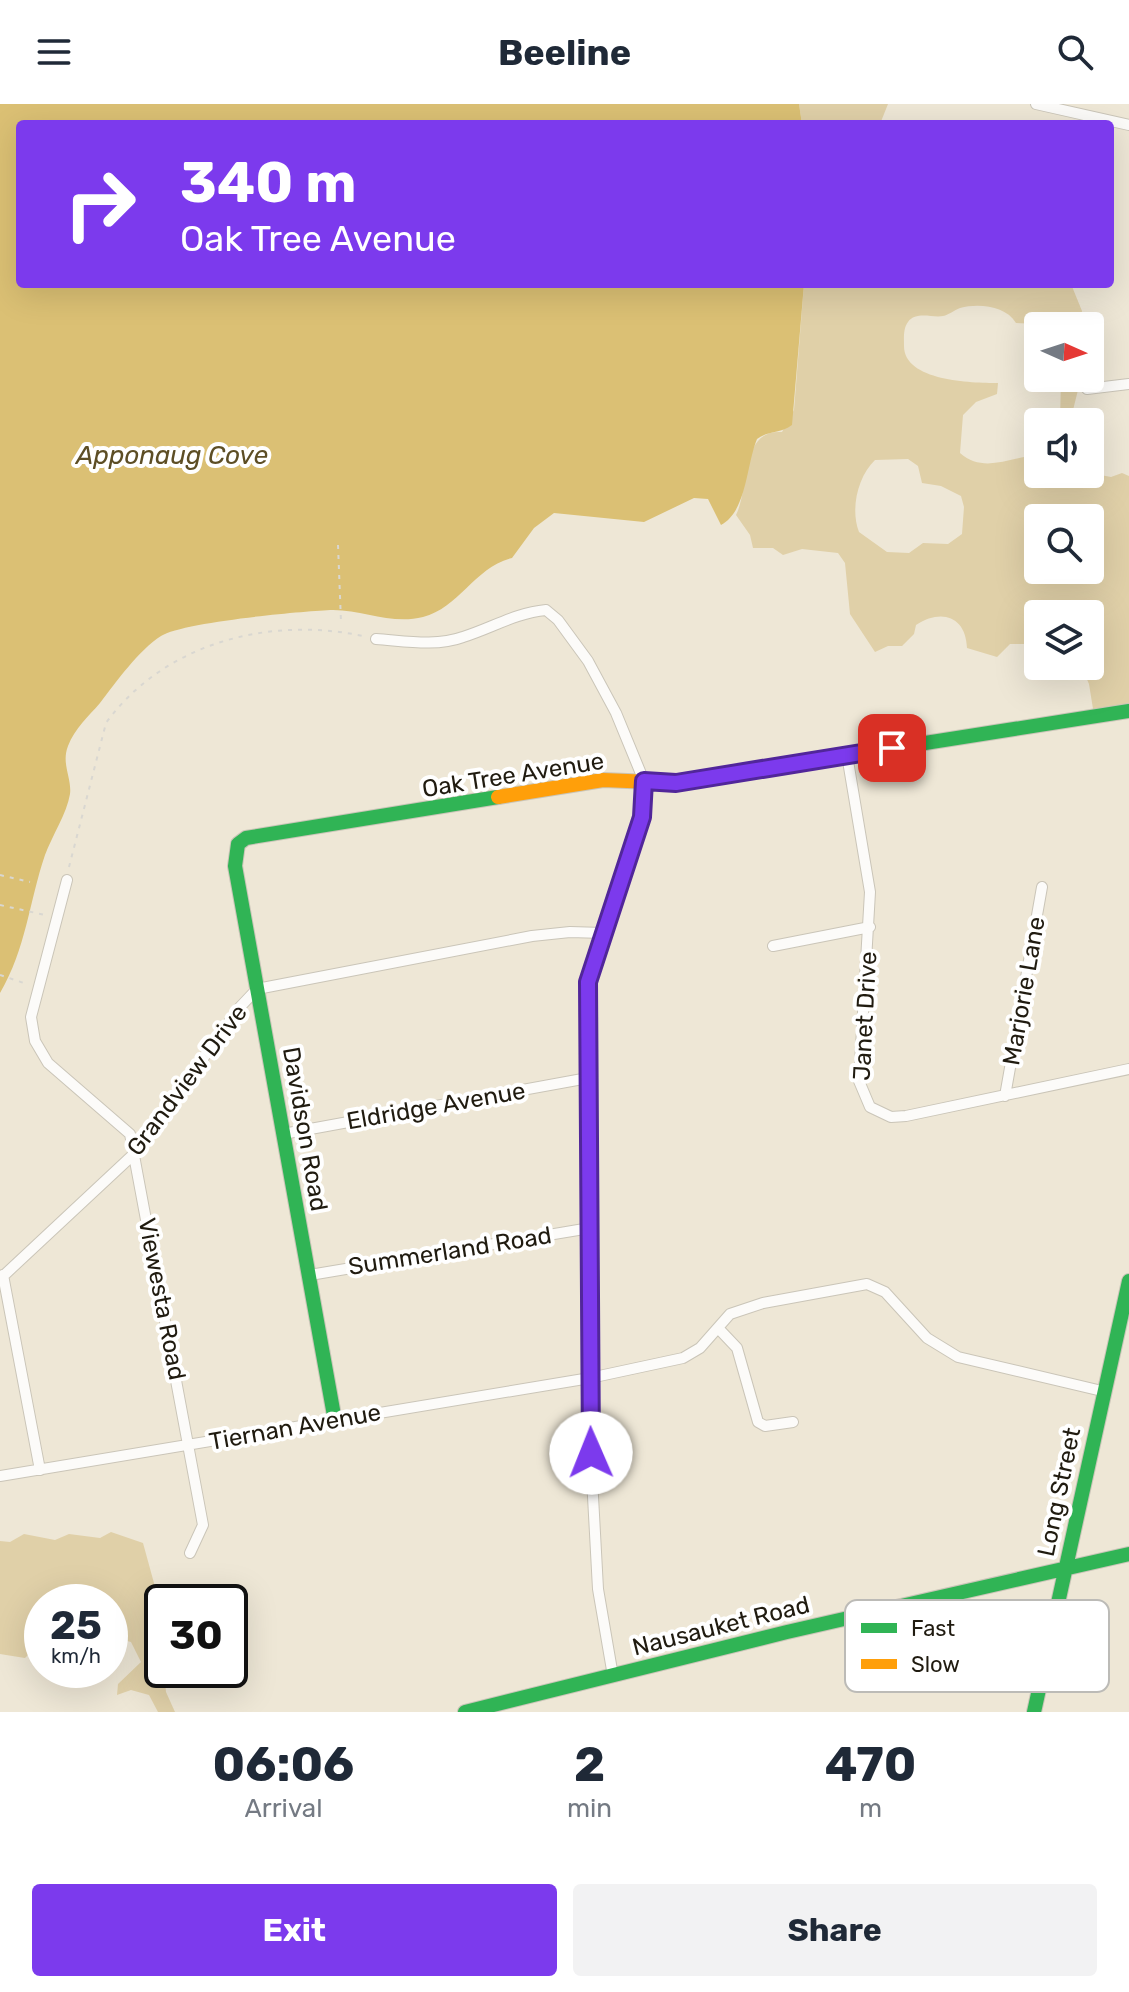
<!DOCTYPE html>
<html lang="en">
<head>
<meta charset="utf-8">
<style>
  body { margin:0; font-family:Rubik,sans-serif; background:#f2f2f3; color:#1f2937; height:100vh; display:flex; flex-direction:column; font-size:30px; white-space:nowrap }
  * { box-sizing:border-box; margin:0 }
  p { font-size:26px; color:#747a83 }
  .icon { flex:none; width:44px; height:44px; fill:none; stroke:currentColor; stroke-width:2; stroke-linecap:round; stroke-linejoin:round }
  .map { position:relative; height:1608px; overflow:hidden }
  .sheet { display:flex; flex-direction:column; background:#fff; flex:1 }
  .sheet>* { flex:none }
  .hud { position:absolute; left:16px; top:16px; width:1098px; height:168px; border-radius:8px; box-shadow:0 8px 32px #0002; background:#7c3aed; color:#fff; overflow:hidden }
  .needle { width:52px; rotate:93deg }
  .tools { position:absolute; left:1024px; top:208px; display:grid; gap:16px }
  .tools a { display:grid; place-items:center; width:80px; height:80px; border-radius:8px; background:#fff; box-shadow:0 8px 32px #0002; font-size:40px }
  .speed { position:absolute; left:24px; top:1480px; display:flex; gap:16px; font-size:40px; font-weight:700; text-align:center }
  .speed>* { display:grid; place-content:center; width:104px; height:104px; border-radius:50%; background:#fff; box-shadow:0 8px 32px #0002; line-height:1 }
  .speed small { font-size:20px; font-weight:400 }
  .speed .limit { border:4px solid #111; border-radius:12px; background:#fff; color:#111 }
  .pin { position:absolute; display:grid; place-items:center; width:68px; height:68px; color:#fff; margin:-34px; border-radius:16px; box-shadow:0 4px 12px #0006 }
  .me { position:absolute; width:88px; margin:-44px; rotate:359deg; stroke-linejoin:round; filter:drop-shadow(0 0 6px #0008) }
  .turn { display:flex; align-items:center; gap:28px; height:168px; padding:0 32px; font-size:36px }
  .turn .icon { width:104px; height:104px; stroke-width:2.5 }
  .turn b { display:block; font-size:56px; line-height:68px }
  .eta { display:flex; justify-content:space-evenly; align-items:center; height:136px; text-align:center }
  .eta b { font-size:48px; font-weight:700; line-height:56px }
  .primary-button { display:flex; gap:16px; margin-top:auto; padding:16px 32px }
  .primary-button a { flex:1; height:92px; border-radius:8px; background:#7c3aed; color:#fff; font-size:32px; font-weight:700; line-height:92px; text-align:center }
  .primary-button a+a { background:#f2f2f3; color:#1f2937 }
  header { display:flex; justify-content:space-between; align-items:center; height:104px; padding:0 32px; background:#fff; font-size:36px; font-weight:700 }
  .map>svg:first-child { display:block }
  .green { fill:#e0d0a8; fill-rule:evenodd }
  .water { fill:#dbc074 }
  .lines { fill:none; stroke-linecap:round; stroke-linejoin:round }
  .street-casing { stroke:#cac5b8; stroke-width:12 }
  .fast-casing { stroke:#cac5b8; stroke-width:16 }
  .slow-casing { stroke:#cac5b8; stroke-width:16 }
  .path { stroke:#d9d7d1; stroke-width:2; stroke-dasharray:4 6; stroke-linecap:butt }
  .street { stroke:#fcfbf9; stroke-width:10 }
  .fast { stroke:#30b455; stroke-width:14 }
  .slow { stroke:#ff9f0a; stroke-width:14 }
  .route-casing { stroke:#51269a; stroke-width:20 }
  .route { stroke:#7c3aed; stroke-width:14 }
  .labels { text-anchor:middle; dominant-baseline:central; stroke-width:8; stroke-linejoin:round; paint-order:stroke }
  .street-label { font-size:24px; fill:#201b10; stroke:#fff }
  .water-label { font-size:26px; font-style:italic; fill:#5d4e25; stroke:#fff }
  .key { fill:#fff; stroke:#bcbbb7; stroke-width:2 }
  .key-label { font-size:22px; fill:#201b10 }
</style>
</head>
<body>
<header><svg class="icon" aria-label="menu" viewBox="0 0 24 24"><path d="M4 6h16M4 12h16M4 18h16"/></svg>Beeline<svg class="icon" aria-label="search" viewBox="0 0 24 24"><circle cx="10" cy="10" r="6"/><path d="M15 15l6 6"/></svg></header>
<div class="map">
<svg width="1129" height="1608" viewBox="0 0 1129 1608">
  <rect width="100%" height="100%" fill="#eee7d6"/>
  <path class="green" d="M799,0h89l-8,20h-78z
    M804,180h267l11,27 -2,15 -64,-3c-10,-17 -37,-20 -56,-15 -6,2 -11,7 -17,8 -11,2 -27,-5 -35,6 -5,6 -4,17 -4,24 0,35 67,37 94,37l-1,11 -21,8 -13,13 -3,38c24,21 50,4 78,2v19l52,-1 21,4 11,-4 7,3v235l-35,4 -5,-31 -8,-18h9v-52h-52v30h-28l-13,13 -30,-9c-1,-31 -25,-40 -51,-23l-2,9 -12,12h-14l-13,6 -25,-38 -5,-51 -7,-10 -36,-4 -19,6 -10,-7h-20l-3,-13 -14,-20c14,-28 4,-86 46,-83l12,-22zM908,355l10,7 4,17 19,3 20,10 3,11 -2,27 -14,10 -25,-1 -14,10 -22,-1 -28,-20c-9,-23 -1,-56 16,-72zM1038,414h52v52h-52z
    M1061,274h20l-11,44h-10z
    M111,1428l32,11 14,51 9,98 9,20h-17l-9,-17 -18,-5 -14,5 1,-11 23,-22 -10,-20 -16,-4 -5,4v-40h-68v39l-17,17 -25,-4v-113l10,1 14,-8 31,6 14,-6 31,4z"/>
  <path class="water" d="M0,0h799l3,20h-782v160h784l-12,141c-12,9 -23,5 -35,14 -11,27 -10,72 -36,86l-13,-26 -14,-1 -50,24 -90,-9 -20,15 -22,30c-37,9 -53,50 -89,59 -31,8 -59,-7 -90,-7 -30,1 -151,12 -172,26 -22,14 -45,46 -61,67 -12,14 -25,25 -32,43 -7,18 4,32 2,48 -3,19 -18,42 -25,61 -16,47 -19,94 -45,138z"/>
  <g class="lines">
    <g class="street-casing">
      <path id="street" d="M1036,0l93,21
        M1087,285l42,-5
        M376,535c29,2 60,8 87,-2 29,-9 52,-24 83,-27l12,10 30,41 28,52 28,68 -2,36 -54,165 -1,37 5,459 6,111 15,87
        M847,651l23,137 -11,189 11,26 21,10 15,-1 223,-47
        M67,776l-36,137 4,24 13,22 82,71 73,391 -13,28
        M773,842l97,-19
        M1005,992l37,-209
        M283,1030l305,-56
        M3,1171l37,195
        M310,1171l280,-47
        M0,1175l135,-126 105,-146 17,-18 275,-53 38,-4 33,1
        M718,1224l19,20 21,74 7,4 28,-4
        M0,1372l590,-98 93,-20 17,-10 30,-34 33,-11 104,-19 18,8 42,46 31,19 144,34"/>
    </g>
    <g class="fast-casing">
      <path id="fast" d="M868,648l261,-41
        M335,1317l-100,-555 3,-22 8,-6 252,-41
        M465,1608l322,-80 342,-78
        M1034,1608l95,-431"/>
    </g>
    <g class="slow-casing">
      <path id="slow" d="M498,693l105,-17 73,3 192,-31"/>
    </g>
    <path class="path" d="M338,441l3,77
      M69,763l37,-144c58,-80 163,-107 257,-87
      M0,771l30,7
      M0,801l45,10
      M0,871l24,8"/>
    <use href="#street" class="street"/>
    <use href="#fast" class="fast"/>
    <use href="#slow" class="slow"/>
  </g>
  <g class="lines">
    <g class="route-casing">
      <path id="route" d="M591,1349l-3,-471 54,-165 2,-36 32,2 216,-35"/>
    </g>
    <use href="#route" class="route"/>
  </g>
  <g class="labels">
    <g class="street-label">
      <text transform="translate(513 671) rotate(-9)">Oak Tree Avenue</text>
      <text transform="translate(1024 887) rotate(-80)">Marjorie Lane</text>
      <text transform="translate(865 912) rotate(-87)">Janet Drive</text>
      <text transform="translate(187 976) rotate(-53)">Grandview Drive</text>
      <text transform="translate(436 1002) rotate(-10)">Eldridge Avenue</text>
      <text transform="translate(305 1025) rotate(80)">Davidson Road</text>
      <text transform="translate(450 1147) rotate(-9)">Summerland Road</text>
      <text transform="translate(162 1195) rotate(79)">Viewesta Road</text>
      <text transform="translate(295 1323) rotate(-10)">Tiernan Avenue</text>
      <text transform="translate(1059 1388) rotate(-78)">Long Street</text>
      <text transform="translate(721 1522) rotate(-14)">Nausauket Road</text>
    </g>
    <g class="water-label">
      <text x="172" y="351">Apponaug Cove</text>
    </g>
  </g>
  <rect x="845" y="1496" width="264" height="92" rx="12" class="key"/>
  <rect x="861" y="1519" width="36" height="10" fill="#30b455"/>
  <rect x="861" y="1555" width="36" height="10" fill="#ff9f0a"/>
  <g class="key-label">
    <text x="911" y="1532">Fast</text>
    <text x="911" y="1568">Slow</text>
  </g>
</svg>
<div class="tools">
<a><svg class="needle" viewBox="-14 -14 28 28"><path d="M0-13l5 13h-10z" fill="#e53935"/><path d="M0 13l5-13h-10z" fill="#747a83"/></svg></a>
<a><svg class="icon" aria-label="sound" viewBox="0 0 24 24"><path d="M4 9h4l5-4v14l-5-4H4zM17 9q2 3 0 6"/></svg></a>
<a><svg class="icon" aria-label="search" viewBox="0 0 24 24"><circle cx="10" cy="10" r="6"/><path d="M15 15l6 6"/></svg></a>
<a><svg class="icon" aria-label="layers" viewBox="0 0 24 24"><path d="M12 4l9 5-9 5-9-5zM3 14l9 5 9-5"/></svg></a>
</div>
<div class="speed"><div>25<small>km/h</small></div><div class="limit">30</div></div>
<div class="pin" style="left:892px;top:644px;background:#d93025"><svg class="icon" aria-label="arrive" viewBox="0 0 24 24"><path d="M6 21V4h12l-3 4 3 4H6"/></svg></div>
<svg class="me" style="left:591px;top:1349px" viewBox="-20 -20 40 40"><circle r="19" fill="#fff"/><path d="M0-13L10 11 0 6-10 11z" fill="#7c3aed"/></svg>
<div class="hud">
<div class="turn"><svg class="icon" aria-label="right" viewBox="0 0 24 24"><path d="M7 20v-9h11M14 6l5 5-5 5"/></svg><div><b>340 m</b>Oak Tree Avenue</div></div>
</div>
</div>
<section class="sheet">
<div class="eta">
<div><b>06:06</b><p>Arrival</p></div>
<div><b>2</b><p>min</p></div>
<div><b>470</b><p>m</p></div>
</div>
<div class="primary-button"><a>Exit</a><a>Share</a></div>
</section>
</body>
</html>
